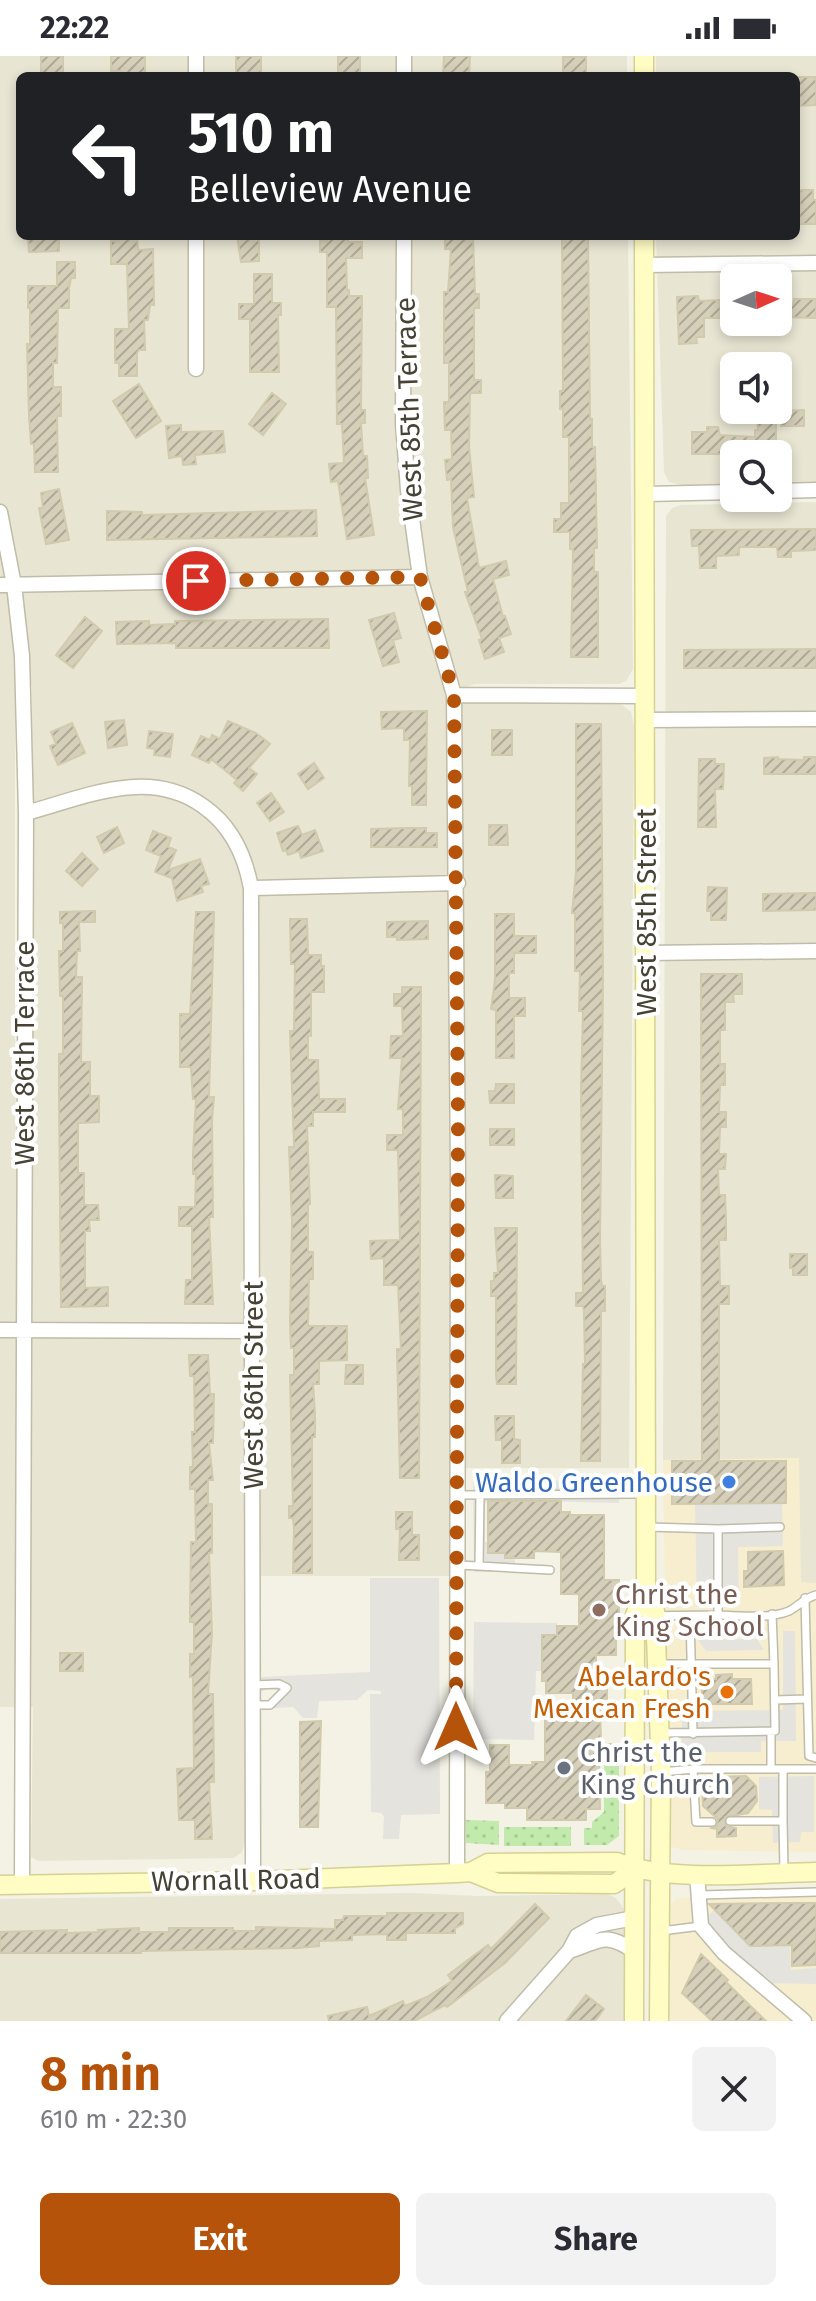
<!DOCTYPE html>
<html lang="en">
<head>
<meta charset="utf-8">
<style>
  body { margin:0; font-family:"Fira Sans",sans-serif; background:#f2f2f3; color:#2b2b33; height:100vh; display:flex; flex-direction:column; font-size:30px; white-space:nowrap }
  * { box-sizing:border-box; margin:0 }
  p { font-size:26px; color:#7c7c81 }
  .icon { flex:none; width:44px; height:44px; fill:none; stroke:currentColor; stroke-width:2; stroke-linecap:round; stroke-linejoin:round }
  .map { position:relative; height:1965px; overflow:hidden }
  .panel { display:flex; flex-direction:column; background:#fff; flex:1 }
  .panel>* { flex:none }
  .hud { position:absolute; left:16px; top:16px; width:784px; height:168px; border-radius:12px; box-shadow:0 4px 12px #0003; background:#202124; color:#fff; overflow:hidden }
  .needle { width:52px; rotate:87deg }
  .tools { position:absolute; left:720px; top:208px; display:grid; gap:16px }
  .tools a { display:grid; place-items:center; width:72px; height:72px; border-radius:12px; background:#fff; box-shadow:0 4px 12px #0003; font-size:40px }
  .pin { position:absolute; display:grid; place-items:center; width:68px; height:68px; color:#fff; margin:-34px; border:4px solid #fff; border-radius:50%; box-shadow:0 2px 8px #0007 }
  .me { position:absolute; width:88px; margin:-44px; rotate:0deg; stroke-linejoin:round; filter:drop-shadow(0 0 6px #0008) }
  .turn { display:flex; align-items:center; gap:28px; height:168px; padding:0 40px; font-size:36px }
  .turn .icon { width:104px; height:104px; stroke-width:2.5 }
  .turn b { display:block; font-size:56px; line-height:68px }
  .round { display:grid; place-items:center; flex:none; width:84px; height:84px; border-radius:12px; background:#f2f2f3 }
  .head { display:flex; align-items:center; justify-content:space-between; height:136px; padding:0 40px }
  h1 { font-size:48px; font-weight:700; line-height:60px; color:#b45309 }
  .action { display:flex; gap:16px; margin-top:auto; padding:16px 40px }
  .action a { flex:1; height:92px; border-radius:12px; background:#b45309; color:#fff; font-size:32px; font-weight:700; line-height:92px; text-align:center }
  .action a+a { background:#f2f2f3; color:#2b2b33 }
  .status { display:flex; justify-content:space-between; align-items:center; height:56px; padding:0 40px; background:#fff; direction:ltr }
  .status svg { height:22px; fill:currentColor }
  .map>svg:first-child { display:block }
  .residential { fill:#e8e5d3; fill-rule:evenodd }
  .commercial { fill:#f6eecf }
  .grass { fill:url(#grass-dots) }
  .parking { fill:#e4e3de }
  .building { fill:url(#building-hatch); stroke:#d1caad; stroke-width:2 }
  .lines { fill:none; stroke-linecap:round; stroke-linejoin:round }
  .lane-casing { stroke:#bfbca8; stroke-width:10 }
  .street-casing { stroke:#bfbca8; stroke-width:17 }
  .secondary-casing { stroke:#d6d193; stroke-width:21 }
  .lane { stroke:#fff; stroke-width:7 }
  .street { stroke:#fff; stroke-width:14 }
  .secondary { stroke:#fffcc4; stroke-width:18 }
  .route { stroke:#b45309; stroke-width:14; stroke-dasharray:0 25.2 }
  .shop-dot { fill:#3f7fe0; stroke:#fff; stroke-width:3 }
  .education-dot { fill:#8d6e63; stroke:#fff; stroke-width:3 }
  .food-dot { fill:#e8710a; stroke:#fff; stroke-width:3 }
  .worship-dot { fill:#6b7280; stroke:#fff; stroke-width:3 }
  .labels { text-anchor:middle; dominant-baseline:central; stroke-width:8; stroke-linejoin:round; paint-order:stroke }
  .street-label { font-size:28px; fill:#464335; stroke:#fff }
  .shop-label { font-size:28px; fill:#366cbe; stroke:#fff; text-anchor:end }
  .education-label { font-size:28px; fill:#785e54; stroke:#fff; text-anchor:start }
  .food-label { font-size:28px; fill:#c56008; stroke:#fff; text-anchor:end }
  .worship-label { font-size:28px; fill:#5b616d; stroke:#fff; text-anchor:start }
</style>
</head>
<body>
<div class="status"><b>22:22</b><svg viewBox="0 0 49 12"><path d="M0 12V9h3v3zM5 12V6h3v6zM10 12V3h3v9zM15 12V0h3v12zM26 1h20v11H26zM47 4h2v5h-2z"/></svg></div>
<div class="map">
<svg width="816" height="1965" viewBox="0 0 816 1965">
  <defs>
    <pattern id="grass-dots" width="8" height="8" patternUnits="userSpaceOnUse" patternTransform="scale(2)"><rect width="8" height="8" fill="#c2eaac"/><path d="M2 2h.1M6 6h.1" fill="none" stroke="#a8ca95" stroke-width="1.8" stroke-linecap="round"/></pattern>
    <pattern id="building-hatch" width="6" height="6" patternUnits="userSpaceOnUse" patternTransform="scale(2)"><rect width="6" height="6" fill="#d6d0ba"/><path d="M-1 1l2-2M0 6l6-6M5 7l2-2" fill="none" stroke="#afaa98"/></pattern>
  </defs>
  <rect width="100%" height="100%" fill="#f3f2e5"/>
  <path class="residential" d="M0,0h627v20h-607v160h608l5,433 -7,12 -7,3h-145l-26,11 22,8h144l8,2 9,7 3,14 -5,742h-180l1,108h-205l1,263 -4,13 -8,6 -196,3 -7,-4 2,-150h-33zM32,629l1,409h-18v-408z
    M656,0h160v427h-38v-29h-44v30l-53,1 -12,-3 -5,-10 -8,-236h140v-160h-140zM734,222h44v44h-44zM734,310h44v44h-44z
    M816,446v1081h-15l-138,-123 3,-944 6,-8 9,-3z
    M414,1837l63,3 130,-2 9,4 8,11 2,16 1,96h-627v-122z"/>
  <path class="commercial" d="M799,1402l2,124 15,1v269l-134,-2 -12,-4 -1,-14 -6,-372z
    M816,1832v133h-148l1,-115 8,-8z"/>
  <path class="grass" d="M619,1705v75l-12,9h-23v-17h8v-6l12,-10v-48z
    M465,1764l34,1v24l-33,-2z
    M504,1771h67v19h-67z"/>
  <path class="parking" d="M619,1424v23l-131,-3 -3,4v38h3v10l17,1v5h10v14h-41l-1,-91z
    M782,1447l1,43 -45,1 1,57 -42,2 -2,-102z
    M370,1522h69l1,236 -39,1 -2,24h-16l1,-23 -3,-3 -10,-1 -1,-118h11v-3l-13,-1 -11,10 -38,1 -2,17h-14l-10,-11 -33,2 1,-8 8,-1 9,-10 -11,-1 -6,3v-15l109,-5z
    M474,1566l83,1v12h-15v36h-6l-2,69 -61,-1z
    M783,1575h12l1,110h-35v11h-79v-41l101,-1z
    M757,1583l7,11 -58,1 -8,-11z
    M814,1720v56h-13l-1,10 -27,1 -1,-33 -13,-1v-32z
    M714,1854l36,36 40,-1 1,25 25,-2v16l-50,-1 -63,-63z"/>
  <path class="building" d="M41,0h22v20h-22z
    M111,0h34v20h-24v-5h-10z
    M236,0h25v20h-25z
    M338,0h22v20h-22z
    M444,0h26l-1,20h-26z
    M563,1h23v19h-23z
    M796,21h20v28l-19,1z
    M800,134h13v10h3v24h-17z
    M59,180v15l-30,1 -1,-15z
    M119,180h18l1,14 15,-1 1,56h-4l-2,15h-4l1,30h-6l-2,3v23h-18v-13h-4v-34h14l-2,-65h-16v-23h8z
    M237,180h22v25l-18,1z
    M327,180h21v6h14v16h-16l1,32h2v6h13l-1,114h4v13h-4l2,33h4l1,22h-3l9,57 -27,4 -9,-58 -7,1 -2,-18 15,-1 -2,-39h-5l-1,-117h-9v-55h-7v-11h7z
    M445,180h28l2,58h4v14h-5v72h7v13h-11l-1,54 5,50 -7,1 12,70 27,-7 3,14 -16,4 10,38 2,-1 6,18 -12,4 5,14 -19,7 -6,-19 3,-1 -17,-47h3l-15,-65 -2,-48 -4,1 -2,-20 7,-1 -1,-29h-6l-1,-28h5v-39h-5v-71h4l3,-43h-6z
    M562,180h26l2,183h2v28h3l2,101h-3v24h4v85h-27l2,-108h-3v-17h-16v-13h7v-16h8v-66h-6v-28h-3v-18h3z
    M57,206h18v16h-4l-2,10v20h-11l-1,55h-4v24h8v29h-4l1,56h-23l-1,-28h-3l-2,-28 -2,-72h3v-36h-2v-22h29z
    M254,218h18v29h9v12h-3l1,57h-29v-53h-11v-15h15z
    M698,240l1,5 21,-1 1,18h-17v19h-8l1,6 -18,1 -2,-47z
    M794,243h22v19l-38,-1v-12h15z
    M139,328l22,37 -25,17 -23,-37z
    M272,337l14,11 -23,31 -14,-11z
    M804,354v16h-23v-15z
    M757,360h19v34l-48,1v3h-36v-22h15v-5h11l2,8 35,2v-7h3z
    M181,369v7l42,-1 2,21 -30,3 1,9 -13,1 -1,-9 -13,2 -3,-32z
    M59,433l10,51 -23,4 -7,-36h4l-2,-15z
    M316,454l1,26 -210,4v-29l35,1v3z
    M816,473v21l-25,1v6h-13l-1,-10h-38v8l-23,1v12h-16l-1,-22h-7l-1,-16z
    M394,557l7,25 -8,2 6,22 -16,4 -14,-46z
    M85,561l17,14 -29,37 -17,-13z
    M328,563l1,29h-153v-5l-59,1 -1,-22 33,-1v4l26,-1v-3z
    M816,593v19h-132v-18z
    M427,655l-1,94h-14v-19h-3l1,-46h-6v-12l-22,1 -1,-17z
    M124,664l3,25 -19,3 -3,-26z
    M228,665l28,12 14,11 -21,24 8,6 -14,17 -9,-8 3,-3 -26,-21 -2,4 -17,-8 9,-19 9,4 2,-5 8,4z
    M72,667l13,30 -27,12 -8,-19 6,-2 -5,-12z
    M576,668h25l2,257 -3,257 1,42 1,6h3v25h-4l-1,150h-19l2,-97h2l-1,-53 -1,-5h-7v-13h7l-2,-203 2,-79h-4l1,-40h-5v-58h-3l4,-42z
    M492,674h20v25h-20z
    M149,675l24,3 -3,23 -16,-2 1,-6 -8,-1z
    M778,701v2l26,1v-3h12v17h-52v-16z
    M699,703h16v5h9l-1,25h-8l1,38h-18z
    M314,707l10,15 -16,11 -10,-15z
    M271,737l13,19 -14,9 -13,-18z
    M489,769h18l1,20h-19z
    M298,770l4,9 13,-5 8,21 -22,7 -2,-7 -11,4 -2,-5 -3,1 -6,-18z
    M117,771l7,16 -20,10 -7,-16z
    M407,772h19v5h11v14h-66v-18z
    M153,775l18,7 -3,9 8,3 -8,20 32,-11 9,25 -8,2 2,6 -26,9 -5,-23 -17,-6 6,-16 -15,-6z
    M82,797l16,16 -16,17 -16,-15z
    M708,831l19,1 -1,32h-15v-9h-4z
    M816,837v17l-53,1v-17z
    M95,855v11h-16l1,29h-3l-1,26h6l-1,85h9v34h9v26l-21,1v50h6v32h14l1,15h-10l1,11h-5v57l23,-1v19l-47,1 -2,-211v-42h4v-58h-3l-1,-45h4v-28h-3v-11z
    M196,856h18l-5,185h5l-2,23 1,97h-4l4,87h-28l1,-24h6v-54h-13v-19h16l1,-33h-3v-20l3,-55h-3l-2,-32h-11v-53h10z
    M495,858h19v22h22v17h-22v20h-5v25h16v18h-11v42h-18v-48l-5,-1 4,-29z
    M290,863h17l1,36h13v11h3v26h-13v44h-3v24h10l1,39h26v13h-32v14h-6l3,78h-2v48h5v27h-4l-1,47h39v34l-28,1v23h-6l2,30v23h-3v136h-19l1,-45 -1,-10h-4v-12h4l-3,-131h4v-27h-3l-1,-26 2,-99 -3,-76h5l-4,-116h4l1,-67h-4z
    M428,865v18l-31,1v-3h-10v-15z
    M701,918h41v20h-9l1,8h-9v28h-5v34h5v21h-5l-1,27h7v15h-6l-1,27h7l-1,15h-7l1,26h6l1,27v18h-7l1,46h9v18h-10v157h67v42l-114,1v-43h30z
    M402,931h19l-2,491h-19l-3,-129h4l-3,-64h-14v-27l-13,1 -1,-18 30,-1 -2,-90h-11v-15h16v-26h-5l4,-51h-12l1,-22h12l-1,-30h-8v-12h8z
    M496,1028h18v19h-24l-1,-12h6z
    M490,1073h24v16h-24z
    M495,1119l18,1v22h-17z
    M495,1172h22l-1,156h-19l-1,-9v-79h-5v-15h3v-8h4z
    M790,1198h17v21h-14v-7h-3z
    M189,1299h19l2,39h4l-1,49h-4l4,37h-5v24h4v49h-3l3,80 -4,61h5l1,88h-5l3,57h-17v-19h-16l-1,-28 -1,-23 17,-1 -1,-91h-3v-23h4v-32h-4v-13l1,-67h5l-1,-53h-5v-22h3l-1,-35h3l-1,-56h-4z
    M346,1309h17v19h-18z
    M495,1360h19v23l6,1v23h-18v-23h-6z
    M488,1445h73v11h9v3h34v65h15v49l-3,1v25h-20v23h11v22h-7l1,44h10v13h-12l1,52h-14v11h-59v-12h-22v-5h-19v-31h4v-27h19v20h24l-1,-3h13v-45h28v-24h-27v-12h-4v-46h15v-9h22v-32h-18v-42l-27,-1v7h-29v-5h-17z
    M396,1456h16v23h7v25h-20l1,-31h-4z
    M783,1495l1,34 -40,2v-16h4v-19z
    M60,1597h23v18h-23z
    M732,1618v5h19l1,25h-50v-25h14v-4z
    M321,1665l-3,106h-18v-105z
    M746,1720l10,10 1,15 -9,12 -23,4 1,9 10,2v8l-19,1v-8l-5,-1 5,-2 1,-7 -15,-13 -1,-21 9,-8z
    M791,1847h25v62l-24,1v-21l-42,1 -41,-42z
    M535,1848l14,14 -44,45 -58,44 -2,-2 -31,16h-85l-1,-5 39,-9 2,9 34,-15 2,5 22,-9 25,-16 -4,-6 40,-30 3,4z
    M387,1857h76v11l-8,4v5h-49v7h-19v-6l-35,1v5l-33,1v5l-21,2 -157,3v2h-141v-21l67,-2v3l32,-1 -1,-2 19,-1 22,-1v4h30v-4h64v3h23v-4l79,2v-9h8l1,-4h43z
    M701,1898l27,26 -2,2 40,39h-54l-30,-28z
    M586,1939l18,14 -9,12h-29z"/>
  <g class="lines">
    <g class="lane-casing">
      <path id="lane" d="M457,1439l186,-1
        M718,1473l62,-2
        M457,1509l22,1 1,-71
        M479,1510l71,4
        M805,1542l4,158 7,2
        M772,1558l2,50
        M718,1559c19,1 53,4 71,-4 10,-5 15,-13 27,-16
        M635,1560l83,-1v-86l-70,-2
        M690,1560l3,118
        M660,1608h114l1,67 -113,2
        M775,1644l32,-1
        M253,1649h17l17,-17 -8,-4 -26,1
        M771,1676v37
        M693,1713l3,53h16
        M662,1716l31,-3h123
        M730,1765h53v-52
        M783,1765l1,49
        M700,1839l116,-3
        M661,1875l40,-5"/>
    </g>
    <g class="street-casing">
      <path id="street" d="M196,20v-20
        M404,20v-20
        M404,180l-1,187 5,67 12,87 34,118 4,481 -1,697
        M644,209l172,-2
        M196,313v-133
        M778,435l38,-1
        M646,438l88,-2
        M0,456l14,73 8,71 4,157 -4,1071
        M0,529l420,-8
        M454,639l192,1
        M646,664l170,-1
        M26,757c59,-16 122,-46 177,-7 29,20 42,49 48,82l2,993
        M251,832l207,-5
        M646,897l170,-2
        M0,1274l254,1
        M697,1818l4,52 23,27 80,68
        M569,1895c30,-9 35,-21 66,1
        M507,1965l62,-70 8,-15 20,-11 37,-7"/>
    </g>
    <g class="secondary-casing">
      <path id="secondary" d="M644,0v20
        M644,180l2,1352 9,23 6,161 -2,249
        M471,1816l27,11 116,1 21,-14
        M0,1829l253,-4 204,-8 14,-1 17,-9 129,-1c50,21 143,11 199,10
        M634,1965l1,-406 11,-27"/>
    </g>
    <use href="#lane" class="lane"/>
    <use href="#street" class="street"/>
    <use href="#secondary" class="secondary"/>
  </g>
  <g class="lines">
    <path class="route" d="M196,525l224,-4 34,118 4,422 -2,610"/>
  </g>
  <circle class="shop-dot" cx="729" cy="1426" r="8"/>
  <circle class="education-dot" cx="599" cy="1554" r="8"/>
  <circle class="food-dot" cx="727" cy="1636" r="8"/>
  <circle class="worship-dot" cx="564" cy="1712" r="8"/>
  <g class="labels">
    <g class="street-label">
      <text transform="translate(409 353) rotate(-92)">West 85th Terrace</text>
      <text transform="translate(646 856) rotate(-90)">West 85th Street</text>
      <text transform="translate(24 997) rotate(-90)">West 86th Terrace</text>
      <text transform="translate(253 1329) rotate(-90)">West 86th Street</text>
      <text transform="translate(236 1824) rotate(-1)">Wornall Road</text>
    </g>
    <g class="shop-label">
      <text x="713" y="1426">Waldo Greenhouse</text>
    </g>
    <g class="education-label">
      <text x="615" y="1538">Christ the<tspan x="615" dy="32">King School</tspan></text>
    </g>
    <g class="food-label">
      <text x="711" y="1620">Abelardo's<tspan x="711" dy="32">Mexican Fresh</tspan></text>
    </g>
    <g class="worship-label">
      <text x="580" y="1696">Christ the<tspan x="580" dy="32">King Church</tspan></text>
    </g>
  </g>
</svg>
<div class="tools">
<a><svg class="needle" viewBox="-14 -14 28 28"><path d="M0-13l5 13h-10z" fill="#e53935"/><path d="M0 13l5-13h-10z" fill="#7c7c81"/></svg></a>
<a><svg class="icon" aria-label="sound" viewBox="0 0 24 24"><path d="M4 9h4l5-4v14l-5-4H4zM17 9q2 3 0 6"/></svg></a>
<a><svg class="icon" aria-label="search" viewBox="0 0 24 24"><circle cx="10" cy="10" r="6"/><path d="M15 15l6 6"/></svg></a>
</div>
<div class="pin" style="left:196px;top:525px;background:#d93025"><svg class="icon" aria-label="arrive" viewBox="0 0 24 24"><path d="M6 21V4h12l-3 4 3 4H6"/></svg></div>
<svg class="me" style="left:456px;top:1671px" viewBox="-20 -20 40 40"><path d="M0-17L14 15 0 8-14 15z" fill="#b45309" stroke="#fff" stroke-width="4"/></svg>
<div class="hud">
<div class="turn"><svg class="icon" aria-label="left" viewBox="0 0 24 24"><path d="M17 20v-9H6M10 6l-5 5 5 5"/></svg><div><b>510 m</b>Belleview Avenue</div></div>
</div>
</div>
<section class="panel">
<div class="head"><div><h1>8 min</h1><p>610 m · 22:30</p></div><a class="round"><svg class="icon" aria-label="close" viewBox="0 0 24 24"><path d="M6 6l12 12M18 6L6 18"/></svg></a></div>
<div class="action"><a>Exit</a><a>Share</a></div>
</section>
</body>
</html>
